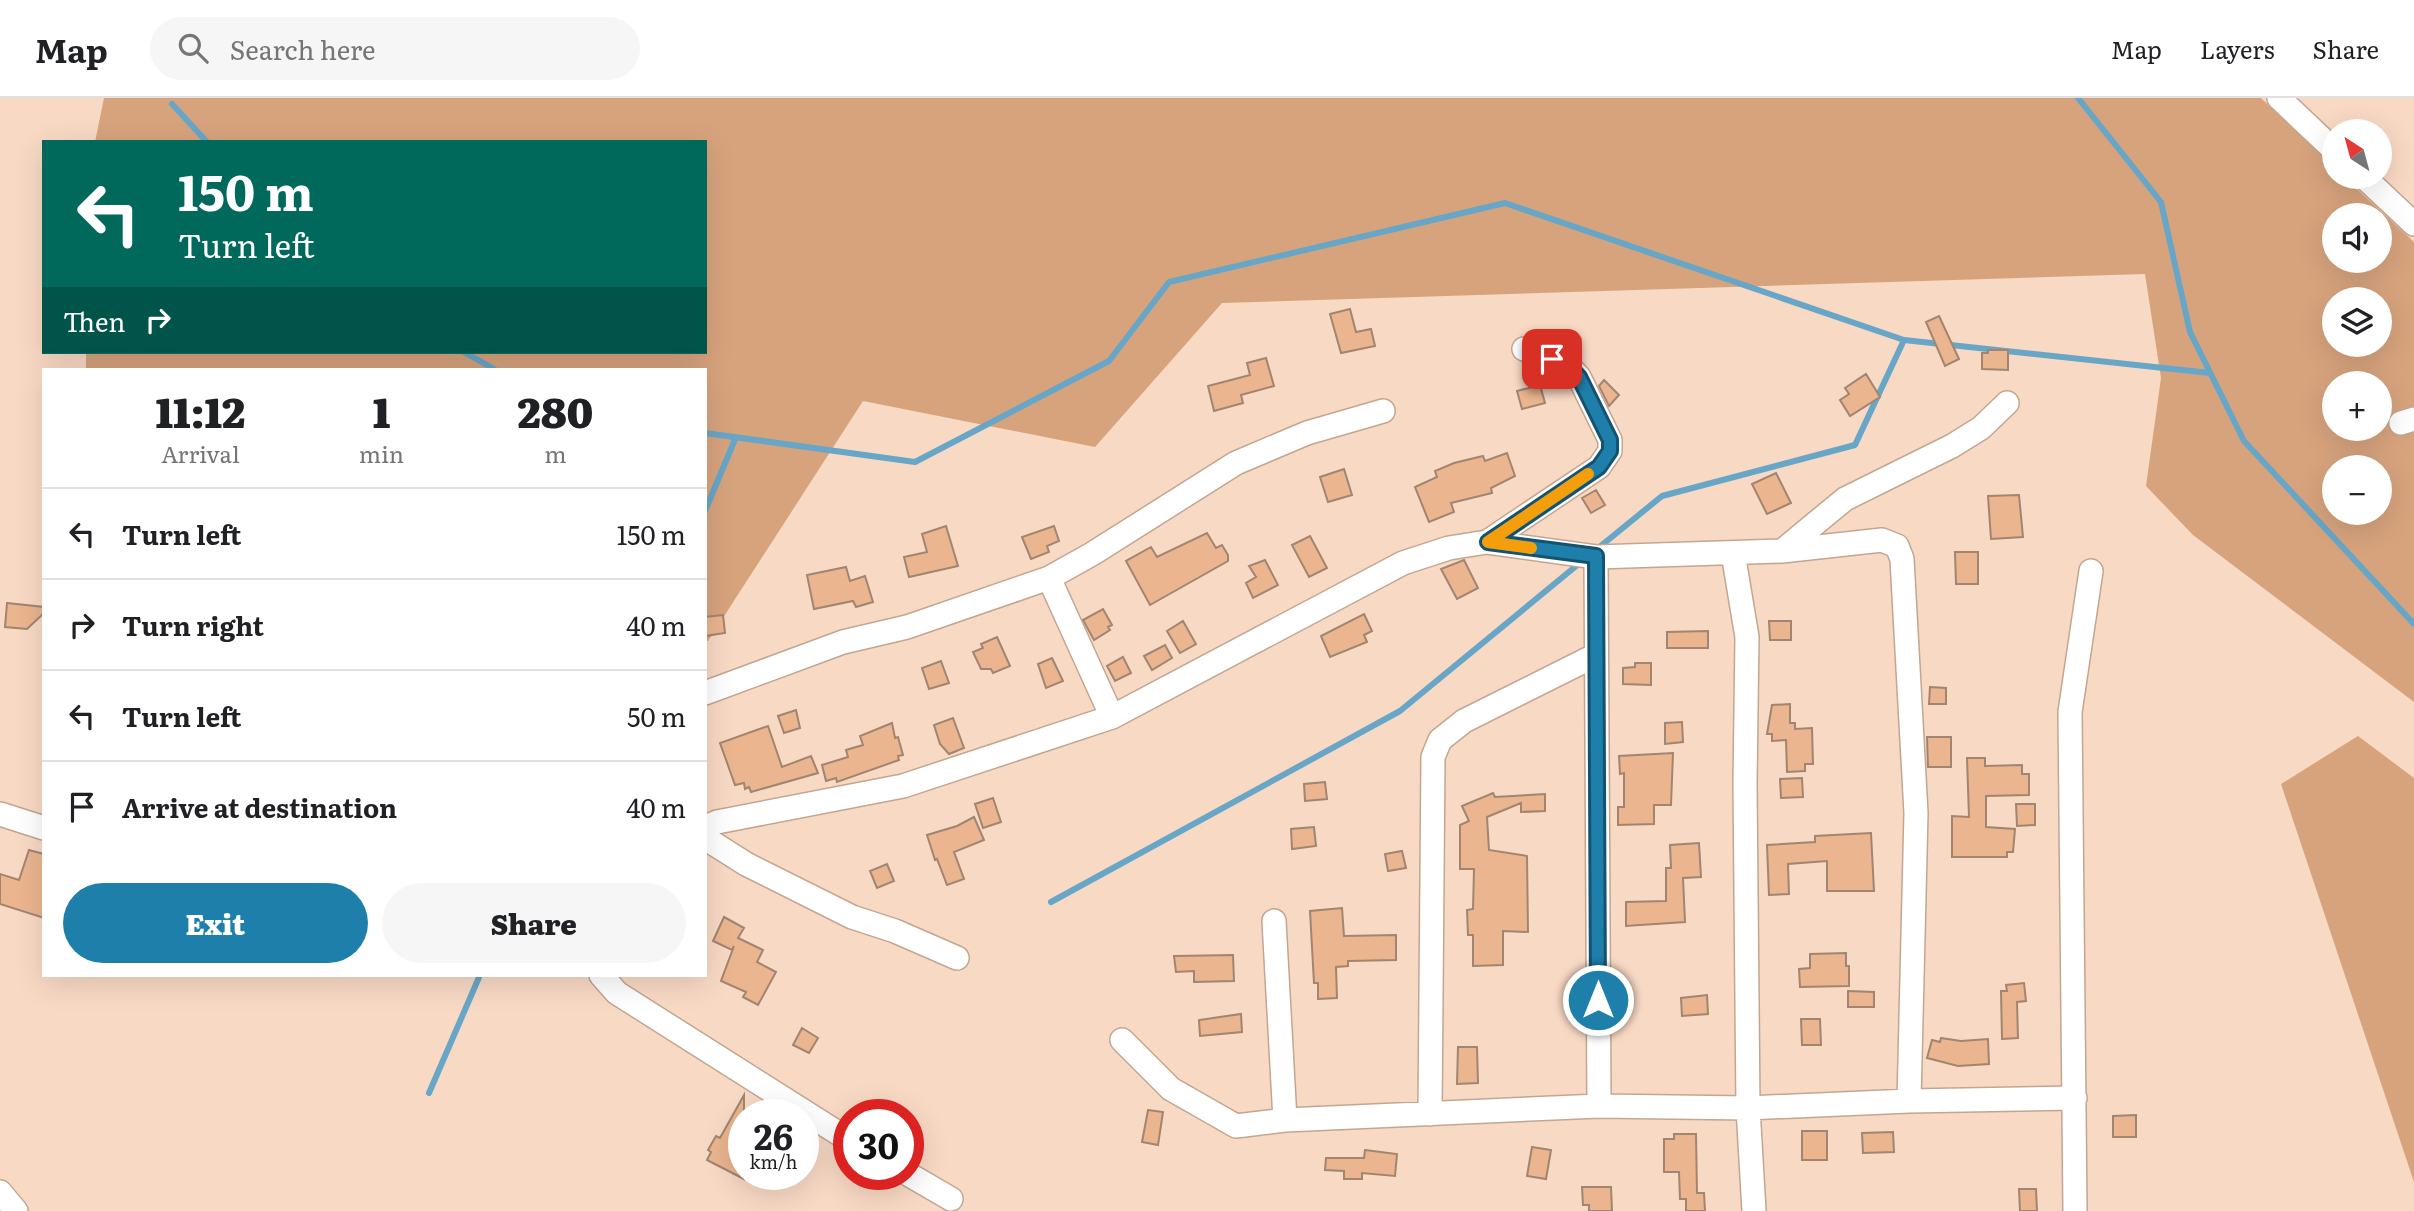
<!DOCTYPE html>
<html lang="en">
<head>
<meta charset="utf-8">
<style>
  body { margin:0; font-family:Literata,serif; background:#f6f6f6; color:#202124; height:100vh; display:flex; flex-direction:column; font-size:26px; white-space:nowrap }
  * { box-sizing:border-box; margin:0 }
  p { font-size:23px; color:#757577 }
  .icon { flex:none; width:38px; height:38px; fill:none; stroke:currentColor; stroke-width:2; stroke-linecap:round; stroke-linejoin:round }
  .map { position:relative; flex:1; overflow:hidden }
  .details { position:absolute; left:42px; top:270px; width:665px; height:609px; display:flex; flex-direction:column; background:#fff; border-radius:0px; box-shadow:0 7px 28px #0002 }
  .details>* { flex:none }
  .top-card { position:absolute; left:42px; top:42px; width:665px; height:214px; border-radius:0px; box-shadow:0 7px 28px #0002; background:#00695c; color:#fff; overflow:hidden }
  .needle { width:46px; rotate:324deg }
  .buttons { position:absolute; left:2322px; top:21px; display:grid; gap:14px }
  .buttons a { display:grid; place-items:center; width:70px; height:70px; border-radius:50%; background:#fff; box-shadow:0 7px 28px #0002; font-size:35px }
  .speed { position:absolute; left:728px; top:1001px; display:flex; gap:14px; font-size:35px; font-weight:700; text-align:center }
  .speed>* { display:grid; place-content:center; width:91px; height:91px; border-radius:50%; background:#fff; box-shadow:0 7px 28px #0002; line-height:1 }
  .speed small { font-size:18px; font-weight:400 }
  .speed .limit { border:10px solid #d22; background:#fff; color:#111 }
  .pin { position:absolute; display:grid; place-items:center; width:60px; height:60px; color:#fff; margin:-30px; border-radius:14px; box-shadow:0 4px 10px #0006 }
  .me { position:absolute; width:77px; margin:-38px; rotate:0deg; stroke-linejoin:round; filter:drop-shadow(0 0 5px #0008) }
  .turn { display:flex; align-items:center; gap:24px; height:147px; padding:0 21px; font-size:32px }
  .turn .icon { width:91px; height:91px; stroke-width:2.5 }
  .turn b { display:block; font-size:49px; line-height:60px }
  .then { display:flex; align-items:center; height:66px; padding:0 21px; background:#0003; gap:14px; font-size:26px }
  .eta { display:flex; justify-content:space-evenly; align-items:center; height:119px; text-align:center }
  .eta b { font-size:42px; font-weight:800; line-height:49px }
  .action { display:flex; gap:14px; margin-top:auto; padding:14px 21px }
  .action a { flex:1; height:80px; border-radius:42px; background:#1e7fab; color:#fff; font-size:28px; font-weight:800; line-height:80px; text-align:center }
  .action a+a { background:#f6f6f6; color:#202124 }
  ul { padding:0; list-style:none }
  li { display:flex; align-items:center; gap:21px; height:91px; padding:0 21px; border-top:2px solid #e0e0e0 }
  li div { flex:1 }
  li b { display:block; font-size:26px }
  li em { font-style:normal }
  header { display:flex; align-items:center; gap:42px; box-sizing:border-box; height:98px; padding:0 35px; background:#fff; border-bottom:2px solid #e0e0e0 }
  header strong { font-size:33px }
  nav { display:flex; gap:38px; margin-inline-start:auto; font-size:24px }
  .search { width:490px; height:63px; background:#f6f6f6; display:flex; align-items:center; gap:18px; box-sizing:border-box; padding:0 24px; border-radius:38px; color:#757577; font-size:26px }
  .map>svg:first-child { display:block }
  .forest { fill:#d7a37d; fill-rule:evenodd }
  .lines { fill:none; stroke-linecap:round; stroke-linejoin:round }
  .stream { stroke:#68a6c7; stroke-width:6 }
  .building { fill:#ebb58f; stroke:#a18571; stroke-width:2 }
  .minor-casing { stroke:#c3a691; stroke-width:26 }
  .minor { stroke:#fff; stroke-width:23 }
  .route-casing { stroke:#14536f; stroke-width:18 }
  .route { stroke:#1e7fab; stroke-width:12 }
  .slow { stroke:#f59e0b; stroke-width:12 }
</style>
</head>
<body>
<header>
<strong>Map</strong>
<div class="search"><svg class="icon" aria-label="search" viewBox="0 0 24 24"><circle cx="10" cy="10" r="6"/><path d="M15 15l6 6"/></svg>Search here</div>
<nav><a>Map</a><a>Layers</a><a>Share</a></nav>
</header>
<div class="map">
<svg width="2414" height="1113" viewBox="0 0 2414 1113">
  <rect width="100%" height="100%" fill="#f8d9c4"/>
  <path class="forest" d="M104,0h2157l73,69v10h10l70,65v460l-221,-167 -47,-49 15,-108 -16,-104 -923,29 -127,144 -232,-46 -155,240h-3v-272h-619v-17h619v-210h-610zM2334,117h46v46h-46zM2334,201h46v46h-46zM2334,285h46v46h-46zM2334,369h46v46h-46z
    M2358,638l56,42v404l-133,-398z"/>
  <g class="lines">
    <path class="stream" d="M2078,0l83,104 29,130 54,109 170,183
      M172,6l35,38
      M464,254l30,17
      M705,335l210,29 194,-101 60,-79 336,-79 399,137 306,33
      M705,413l31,-74
      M1597,451l65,-53 193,-51 49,-105
      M1051,804l349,-191 181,-149
      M429,995l51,-118"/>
  </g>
  <path class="building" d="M1350,211l6,23 15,-3 4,17 -34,7 -11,-39z
    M1939,218l20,43 -14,7 -19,-44z
    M1988,252h20v20l-26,-1v-16h6z
    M1266,260l8,28 -33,9 2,8 -29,8 -6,-25 42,-11 -3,-12z
    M1866,276l14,23 -30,19 -10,-16 9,-6 -4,-6z
    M1604,282l15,15 -10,11 -10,-20z
    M1540,287l5,18 -23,6 -5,-18z
    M1507,355l8,23 -24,12 1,5 -41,10 3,9 -25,10 -14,-35 22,-10 -2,-6 19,-8 29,-7 2,5z
    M1344,371l8,26 -24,7 -8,-25z
    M1776,375l15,30 -24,11 -15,-30z
    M1596,392l9,15 -14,8 -9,-15z
    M2019,397l4,42 -32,2 -3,-43z
    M946,428l12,40 -49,11 -5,-20 23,-5 -5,-18z
    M1054,428l5,15 -12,5 2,6 -18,7 -9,-22z
    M1207,435l9,15 6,-3 6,10v6l-78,44 -24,-44 25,-14 6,10z
    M1310,438l17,32 -18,9 -17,-32z
    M1955,454h23v32h-22z
    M1265,462l13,25 -25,13 -7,-15 10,-6 -7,-11z
    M1464,462l14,28 -21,11 -16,-30z
    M846,469l4,14 15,-5 8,26 -17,5 -3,-6 -39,8 -7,-34z
    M7,505l37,4v6l-17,16 -22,-2z
    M1103,511l9,16 -4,2 2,3 -16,10 -11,-20z
    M1364,516l8,17 -8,4 3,7 -37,15 -9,-21z
    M723,517l2,18 -20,3v-19z
    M1183,523l13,23 -16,9 -13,-22z
    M1769,523h22v19h-21z
    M1708,533v17h-41v-16z
    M997,539l13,29 -17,7 -2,-4h-10l-8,-17 10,-4 -2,-4z
    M1165,547l7,13 -20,12 -8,-14z
    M1123,559l8,16 -16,8 -8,-15z
    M1052,560l11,23 -17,7 -8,-24z
    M941,563l8,22 -20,6 -7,-21z
    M1635,565h16v22l-28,-1v-16l12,-1z
    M1930,589l16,1v16h-17z
    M1790,606v19h5v6l17,-1 1,36h-8v7l-18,1 -1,-32 -14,1v-7h-5l5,-29z
    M796,612l4,18 -16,5 -6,-17z
    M953,620l11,30 -15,6 -9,-10 -6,-19z
    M1682,624l1,20 -18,2v-21z
    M892,625l3,15 3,-1 5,18 -5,1 1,4 -62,22 -1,-4 -10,3 -4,-16 26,-8 -2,-7 17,-5 -3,-9z
    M768,628l14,41 29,-11 7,17 -67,19 -2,-5 -4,2 -1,-6 -9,2 -15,-42z
    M1927,639h24v30h-23z
    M1673,655l-2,52h-17v19l-36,1v-18h6v-34l-4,1 -1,-18z
    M1967,660h18v8l37,-1v9h7v21l-43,1v31l29,2 -2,23h-6v5h-55v-41l17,1z
    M1802,680l1,19 -22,1 -1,-19z
    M1325,684l2,17 -22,2 -1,-17z
    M1493,695l2,4 50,-3v17l-24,1v-9l-34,14 2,33 38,6 1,76 -25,-1v34l-30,1v-31h-5l-1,-25 6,-1 1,-40h-14v-44l9,-4 -7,-15z
    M993,700l8,24 -18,6 -8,-24z
    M2016,706h19v21l-18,1z
    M974,719l10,23 -30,12 10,27 -17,6 -10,-26 -2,1 -8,-25 30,-9z
    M1314,729l2,19 -24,3 -1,-20z
    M1871,735l3,58h-47v-30l-39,3 1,30 -20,1 -2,-50 48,-3v-6z
    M1699,745l2,34 -18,1 2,44 -59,4v-24l40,-1v-33h5l-1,-23z
    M29,752l15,4v64l-44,-14v-30l19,6z
    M1402,753l4,17 -18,3 -3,-17z
    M887,766l7,17 -17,7 -7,-17z
    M1342,810l2,28 52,-1v25l-48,1v5l-12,1 1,31 -19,1v-16h-4l-4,-72z
    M724,819l20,11 -6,10 25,12 -6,12 19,10 -18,33 -15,-8 3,-5 -25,-11 13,-35 -2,4 -19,-9z
    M1846,855v13h3v20l-49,1 -1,-18 11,-1v-14z
    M1233,857l1,26 -40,1v-11l-18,1 -2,-16z
    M2024,885l2,18 -9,1 1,36 -16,1 -1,-48h6l-1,-6z
    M1848,893l26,1v15h-26z
    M1707,897l1,19 -26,2 -1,-18z
    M1241,916l1,18 -42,4 -1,-16z
    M1801,921h19l1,26h-19z
    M802,930l16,10 -9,15 -16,-8z
    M1941,940l20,3 27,-2 1,25 -31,2 -31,-8 5,-18 8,2z
    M1458,949h19l1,36 -21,1z
    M744,997v84l-37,-19 4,-8 -3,-2 8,-14 4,2z
    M1148,1012l15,2 -5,33 -16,-3z
    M2136,1017v22h-23v-21z
    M1802,1033h25v29h-25z
    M1893,1034l1,20 -31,1 -1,-20z
    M1674,1036h22l1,59h7l1,18h-19v-12h-6l-1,-27h-15v-33h10z
    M1532,1049l19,3 -5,29 -19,-3z
    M1365,1052l32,4 -2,22 -33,-3v6h-18v-8l-19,-1 1,-12h38z
    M1582,1089h29l1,24h-23v-6h-6z
    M2019,1091h17l1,22h-17z"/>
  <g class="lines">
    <g class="minor-casing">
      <path id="minor" d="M2279,0l55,52
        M2364,79l50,47
        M2401,325l13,-4
        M1487,444l112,-75 11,-16v-11l-31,-63 -11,-12 -44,-16
        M1782,453l63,-52 107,-53 29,-18 26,-25
        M1733,455l14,84 -2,147 3,324 6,103
        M1596,459l3,549
        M1049,480l63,139
        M705,595l138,-51 64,-15 142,-49 43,-24 144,-91 71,-30 76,-22
        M0,716l44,14
        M705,729l12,-5 186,-36 209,-69 291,-154 46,-15 38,-6 109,15 186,-6 100,-11 15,6 5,13 14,254 -7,288
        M705,740l41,26 106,53 43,14 62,27
        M1274,823l11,199
        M601,877l16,18 232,147
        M1122,942l49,49 65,37 49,-6 314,-14 149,2 161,-7 166,-3
        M1430,1016l3,-357 7,-17 24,-19 132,-66
        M908,1076l43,25
        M0,1094l16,19
        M2075,1113l-5,-499 21,-141"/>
    </g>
    <use href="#minor" class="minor"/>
  </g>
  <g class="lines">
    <g class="route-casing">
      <path id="route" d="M1552,261l16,6 11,12 31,63v11l-11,16 -111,75 108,14 2,444"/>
    </g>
    <use href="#route" class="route"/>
    <path class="slow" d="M1531,450l-43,-6 100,-68"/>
  </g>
</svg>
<div class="buttons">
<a><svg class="needle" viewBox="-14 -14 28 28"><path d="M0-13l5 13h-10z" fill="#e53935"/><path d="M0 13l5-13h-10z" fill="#757577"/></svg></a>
<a><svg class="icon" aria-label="sound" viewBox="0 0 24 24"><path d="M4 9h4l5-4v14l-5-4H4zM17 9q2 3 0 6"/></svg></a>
<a><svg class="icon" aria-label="layers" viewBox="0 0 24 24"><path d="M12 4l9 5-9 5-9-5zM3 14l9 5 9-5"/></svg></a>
<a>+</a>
<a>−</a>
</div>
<div class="speed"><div>26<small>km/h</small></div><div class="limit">30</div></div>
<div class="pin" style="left:1552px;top:261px;background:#d93025"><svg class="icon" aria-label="arrive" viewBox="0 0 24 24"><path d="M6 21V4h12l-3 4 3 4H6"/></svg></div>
<svg class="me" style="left:1598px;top:902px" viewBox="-20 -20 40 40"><circle r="17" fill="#1e7fab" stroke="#fff" stroke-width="3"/><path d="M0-11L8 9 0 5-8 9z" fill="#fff"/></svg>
<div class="top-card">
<div class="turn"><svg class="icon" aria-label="left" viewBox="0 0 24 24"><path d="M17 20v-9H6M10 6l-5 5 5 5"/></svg><div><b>150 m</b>Turn left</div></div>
<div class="then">Then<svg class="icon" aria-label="right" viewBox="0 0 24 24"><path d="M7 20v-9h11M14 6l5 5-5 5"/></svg></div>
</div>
<section class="details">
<div class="eta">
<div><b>11:12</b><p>Arrival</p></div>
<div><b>1</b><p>min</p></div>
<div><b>280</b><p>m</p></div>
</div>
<ul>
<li><svg class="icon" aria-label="left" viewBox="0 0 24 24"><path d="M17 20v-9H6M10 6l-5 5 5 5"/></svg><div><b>Turn left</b></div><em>150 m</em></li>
<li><svg class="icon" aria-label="right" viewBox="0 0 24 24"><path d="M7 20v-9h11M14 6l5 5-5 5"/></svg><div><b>Turn right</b></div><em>40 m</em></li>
<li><svg class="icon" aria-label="left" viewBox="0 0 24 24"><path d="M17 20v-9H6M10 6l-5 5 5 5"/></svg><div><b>Turn left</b></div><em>50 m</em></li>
<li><svg class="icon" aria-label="arrive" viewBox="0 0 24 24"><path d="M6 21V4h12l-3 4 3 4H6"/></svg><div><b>Arrive at destination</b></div><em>40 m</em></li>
</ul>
<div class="action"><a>Exit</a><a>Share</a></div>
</section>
</div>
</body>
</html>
